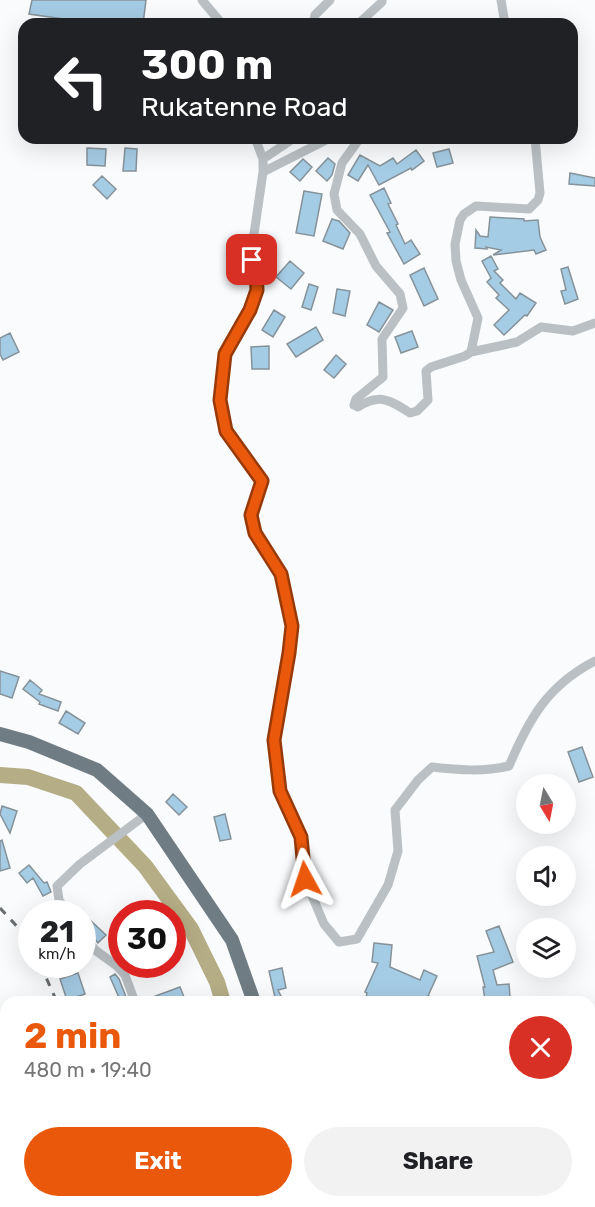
<!DOCTYPE html>
<html lang="en">
<head>
<meta charset="utf-8">
<style>
  body { margin:0; font-family:Rubik,sans-serif; background:#f2f2f2; color:#202124; height:100vh; display:flex; flex-direction:column; font-size:22px; white-space:nowrap }
  * { box-sizing:border-box; margin:0 }
  p { font-size:20px; color:#757577 }
  .icon { flex:none; width:33px; height:33px; fill:none; stroke:currentColor; stroke-width:2; stroke-linecap:round; stroke-linejoin:round }
  .map { position:relative; flex:1; overflow:hidden }
  .panel { position:absolute; left:0px; top:996px; width:596px; height:212px; display:flex; flex-direction:column; background:#fff; border-radius:18px 18px 0 0; box-shadow:0 6px 24px #0002 }
  .panel>* { flex:none }
  .guide { position:absolute; left:18px; top:18px; width:560px; height:126px; border-radius:18px; box-shadow:0 6px 24px #0002; background:#202124; color:#fff; overflow:hidden }
  .needle { width:39px; rotate:170deg }
  .tools { position:absolute; left:516px; top:774px; display:grid; gap:12px }
  .tools a { display:grid; place-items:center; width:60px; height:60px; border-radius:50%; background:#fff; box-shadow:0 6px 24px #0002; font-size:30px }
  .speed { position:absolute; left:18px; top:900px; display:flex; gap:12px; font-size:30px; font-weight:700; text-align:center }
  .speed>* { display:grid; place-content:center; width:78px; height:78px; border-radius:50%; background:#fff; box-shadow:0 6px 24px #0002; line-height:1 }
  .speed small { font-size:15px; font-weight:400 }
  .speed .limit { border:9px solid #d22; background:#fff; color:#111 }
  .pin { position:absolute; display:grid; place-items:center; width:51px; height:51px; color:#fff; margin:-26px; border-radius:12px; box-shadow:0 3px 9px #0006 }
  .me { position:absolute; width:66px; margin:-33px; rotate:355deg; stroke-linejoin:round; filter:drop-shadow(0 0 4px #0008) }
  .turn { display:flex; align-items:center; gap:21px; height:126px; padding:0 24px; font-size:27px }
  .turn .icon { width:78px; height:78px; stroke-width:2.5 }
  .turn b { display:block; font-size:42px; line-height:51px }
  .round { display:grid; place-items:center; flex:none; width:63px; height:63px; border-radius:32px; background:#f2f2f2 }
  .summary { display:flex; align-items:center; justify-content:space-between; height:102px; padding:0 24px }
  h1 { font-size:36px; font-weight:700; line-height:45px; color:#ea580c }
  .button { display:flex; gap:12px; margin-top:auto; padding:12px 24px }
  .button a { flex:1; height:69px; border-radius:36px; background:#ea580c; color:#fff; font-size:24px; font-weight:700; line-height:69px; text-align:center }
  .button a+a { background:#f2f2f2; color:#202124 }
  .map>svg:first-child { display:block }
  .lines { fill:none; stroke-linecap:round; stroke-linejoin:round }
  .river { stroke:#b4ad85; stroke-width:16 }
  .building { fill:#a5cce5; stroke:#869299; stroke-width:1.5 }
  .minor { stroke:#bac0c3; stroke-width:9 }
  .highway { stroke:#707c83; stroke-width:14 }
  .rail { stroke:#6a6f71; stroke-width:3; stroke-dasharray:8 8; stroke-linecap:butt }
  .route-casing { stroke:#983908; stroke-width:15 }
  .route { stroke:#ea580c; stroke-width:10 }
</style>
</head>
<body>
<div class="map">
<svg width="595" height="1207" viewBox="0 0 595 1207">
  <rect width="100%" height="100%" fill="#f9fbfd"/>
  <g class="lines">
    <path class="river" d="M0,775l28,2 48,16 69,73 46,63 26,53 6,20
      M295,1202l2,5"/>
  </g>
  <path class="building" d="M32,0h114l-3,24h-45l-69,-10z
    M87,148l19,1 -1,17 -18,-1z
    M125,148l12,1 -1,22h-13z
    M449,149l4,14 -16,4 -4,-14z
    M416,150l8,11 -12,9 -1,-2 -32,17 -11,-20 -10,16 -10,-6 12,-20 20,11 13,-8 4,6z
    M328,158l7,6 -3,11 -5,6 -11,-10z
    M303,159l9,8 -12,14 -10,-9z
    M570,173l25,5v8l-26,-2z
    M102,176l14,13 -9,10 -14,-14z
    M384,188l7,15 -3,1 10,20 -2,1 9,19 6,-4 9,14 -16,10 -17,-31 3,-1 -20,-37z
    M304,191l18,3 -8,42 -18,-3z
    M490,217l34,2v2l14,-1 2,17 6,13 -10,4 -2,-4 -41,5 8,-5 -15,-3 1,2 -12,-1 1,-18 4,6 8,1z
    M332,219l7,2 11,12 -7,16 -20,-8z
    M491,256l7,13 -4,2 9,9 -3,3 16,16 4,-6 16,10 -9,13 -2,-1 -21,20 -10,-10 15,-15 -13,-12 3,-3 -12,-13 4,-4 -9,-17z
    M290,261l14,12 -13,16 -15,-12z
    M568,267l10,32 -13,5 -4,-13 5,-1 -5,-21z
    M424,268l14,31 -14,7 -14,-31z
    M309,284l9,3 -7,23 -9,-3z
    M337,289l13,2 -5,25 -12,-3z
    M379,302l14,8 -14,22 -12,-7z
    M274,310l11,7 -12,20 -11,-7z
    M316,327l7,13 -27,17 -9,-13z
    M412,331l6,16 -17,6 -6,-16z
    M10,333l9,19 -16,8 -3,-6v-16z
    M269,346v23h-17l-1,-22z
    M336,355l10,9 -12,14 -10,-8z
    M0,671l19,6 -7,21 -12,-4z
    M30,680l12,10 -3,4 22,8 -3,9 -19,-7 1,-2 -17,-13z
    M66,711l19,12 -7,11 -19,-11z
    M582,747l11,30 -14,5 -11,-30z
    M173,794l14,13 -8,8 -13,-13z
    M2,806l15,5 -7,22 -10,-19z
    M225,814l6,25 -11,2 -6,-24z
    M2,840l8,28 -10,3v-30z
    M29,865l15,18 3,-1 4,10 -8,4 -10,-18 -6,5 -8,-10z
    M90,920l16,15 -8,8 -14,-17z
    M499,926l14,36 -20,8 4,15 12,-1 1,13 -25,3 -2,-13h2l-8,-31 17,-4 -8,-21z
    M374,943l18,2 -2,22 30,13 4,-10 13,6 -9,20 13,4 -1,2h-75l2,-9 -2,-1 13,-29 -6,-1z
    M282,968l4,20 -8,2 6,12h-8l-7,-31z
    M78,973l7,21 -18,6 -7,-21z
    M115,974l4,5 9,23h-7l-11,-25z
    M180,987l6,15h-44v-1z"/>
  <g class="lines">
    <path class="minor" d="M202,0l20,24
      M501,0l4,24
      M313,24l2,-9 15,-15
      M358,24l24,-22v-2
      M255,138l8,21v13l-9,62 -6,14 8,24 1,18 -7,20 -25,44 -5,46 7,31 35,50 -11,34 4,18 26,41 11,52 -3,27 -15,87 6,51 21,47 4,41 19,45 15,18 18,-3 31,-54 10,-34 -3,-41 23,-30 14,-13c26,3 51,5 77,-1 20,-47 38,-80 86,-105
      M360,138l-18,25 -8,31 3,16 23,24 16,32 24,28 3,14 -21,31 1,38 -27,22 -2,6 4,2c22,-14 32,-7 52,6l7,-2 11,-11 -2,-29 5,-4 34,-11 6,-4 7,-34 -17,-38 -5,-19 -1,-17 5,-24 4,-6 12,-8 53,3 9,-9 2,-7 -5,-55
      M263,159l31,-21
      M263,172l67,-34
      M471,352l46,-10 24,-15 32,4 22,-8
      M69,914l-10,-14 -2,-14 23,-22 67,-50
      M82,932l13,18 22,16 8,9 10,27
      M0,1031l6,6
      M71,1202l6,5
      M165,1202l3,5"/>
    <path class="highway" d="M0,734l29,8 68,28 50,44 85,126 22,62
      M366,1202l4,5"/>
    <path class="rail" d="M0,908l24,26 8,14
      M40,964l17,38
      M143,1202l3,5"/>
  </g>
  <g class="lines">
    <g class="route-casing">
      <path id="route" d="M252,260l4,12 1,18 -7,20 -25,44 -5,46 6,31 36,50 -11,34 4,18 26,41 11,52 -3,27 -15,87 6,51 21,46 4,42"/>
    </g>
    <use href="#route" class="route"/>
  </g>
</svg>
<div class="tools">
<a><svg class="needle" viewBox="-14 -14 28 28"><path d="M0-13l5 13h-10z" fill="#e53935"/><path d="M0 13l5-13h-10z" fill="#757577"/></svg></a>
<a><svg class="icon" aria-label="sound" viewBox="0 0 24 24"><path d="M4 9h4l5-4v14l-5-4H4zM17 9q2 3 0 6"/></svg></a>
<a><svg class="icon" aria-label="layers" viewBox="0 0 24 24"><path d="M12 4l9 5-9 5-9-5zM3 14l9 5 9-5"/></svg></a>
</div>
<div class="speed"><div>21<small>km/h</small></div><div class="limit">30</div></div>
<div class="pin" style="left:252px;top:260px;background:#d93025"><svg class="icon" aria-label="arrive" viewBox="0 0 24 24"><path d="M6 21V4h12l-3 4 3 4H6"/></svg></div>
<svg class="me" style="left:305px;top:879px" viewBox="-20 -20 40 40"><path d="M0-17L14 15 0 8-14 15z" fill="#ea580c" stroke="#fff" stroke-width="4"/></svg>
<div class="guide">
<div class="turn"><svg class="icon" aria-label="left" viewBox="0 0 24 24"><path d="M17 20v-9H6M10 6l-5 5 5 5"/></svg><div><b>300 m</b>Rukatenne Road</div></div>
</div>
<section class="panel">
<div class="summary"><div><h1>2 min</h1><p>480 m · 19:40</p></div><a class="round" style="background:#d93025;color:#fff"><svg class="icon" aria-label="close" viewBox="0 0 24 24"><path d="M6 6l12 12M18 6L6 18"/></svg></a></div>
<div class="button"><a>Exit</a><a>Share</a></div>
</section>
</div>
</body>
</html>
